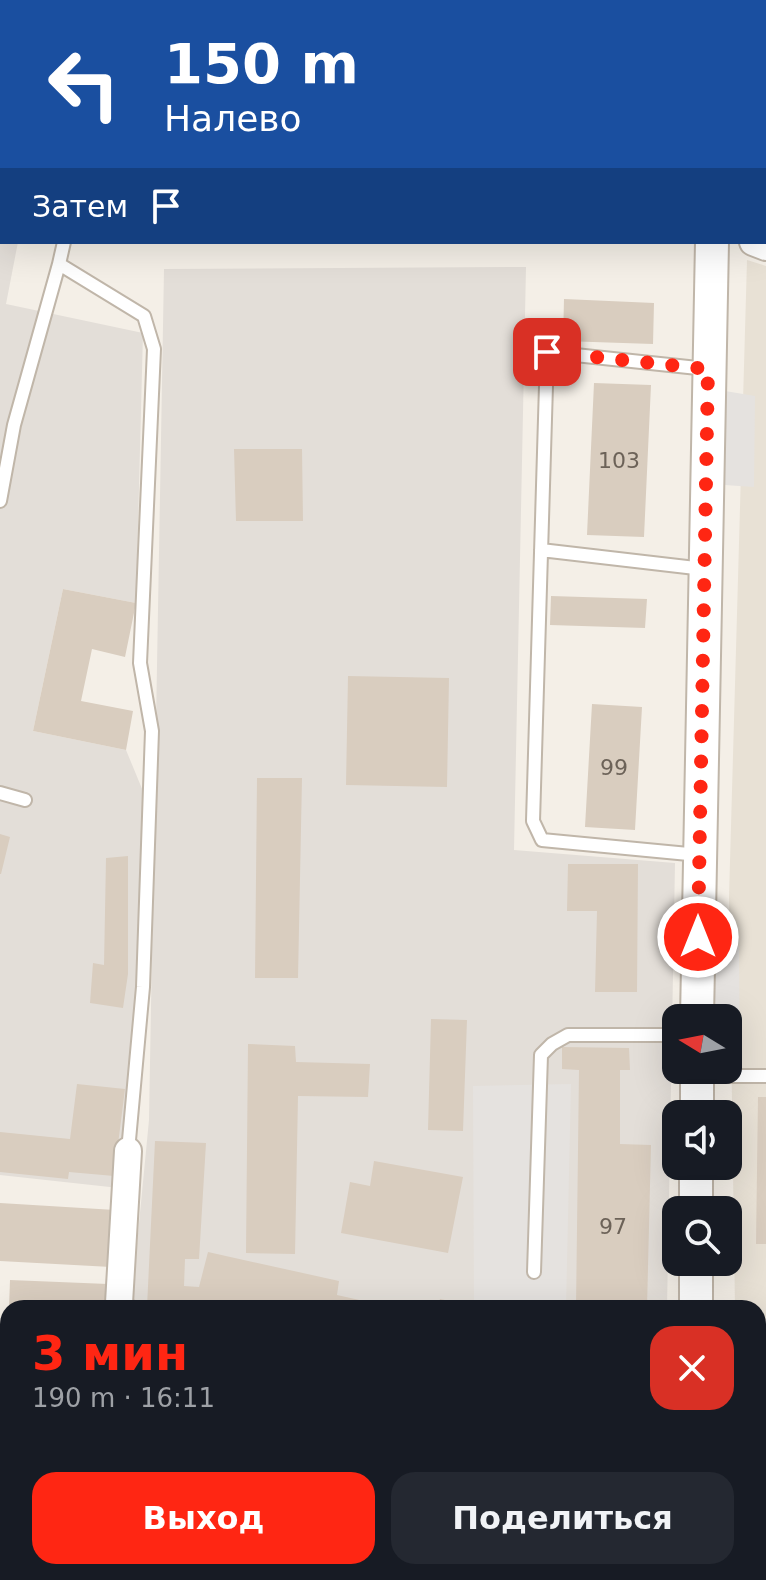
<!DOCTYPE html>
<html lang="ru">
<head>
<meta charset="utf-8">
<style>
  body { margin:0; font-family:"DejaVu Sans",sans-serif; background:#242831; color:#f1f3f6; height:100vh; display:flex; flex-direction:column; font-size:30px; white-space:nowrap }
  * { box-sizing:border-box; margin:0 }
  p { font-size:26px; color:#9ea1a6 }
  .icon { flex:none; width:44px; height:44px; fill:none; stroke:currentColor; stroke-width:2; stroke-linecap:round; stroke-linejoin:round }
  .map { position:relative; flex:1; overflow:hidden }
  .drawer { position:absolute; left:0px; top:1300px; width:766px; height:280px; display:flex; flex-direction:column; background:#171b24; border-radius:24px 24px 0 0; box-shadow:0 8px 32px #0002 }
  .drawer>* { flex:none }
  .banner { position:absolute; left:0px; top:0px; width:766px; height:244px; box-shadow:0 8px 32px #0002; background:#1a4fa0; color:#fff; overflow:hidden }
  .needle { width:52px; rotate:280deg }
  .fabs { position:absolute; left:662px; top:1004px; display:grid; gap:16px }
  .fabs a { display:grid; place-items:center; width:80px; height:80px; border-radius:16px; background:#171b24; box-shadow:0 8px 32px #0002; font-size:40px }
  .pin { position:absolute; display:grid; place-items:center; width:68px; height:68px; color:#fff; margin:-34px; border-radius:16px; box-shadow:0 4px 12px #0006 }
  .me { position:absolute; width:88px; margin:-44px; rotate:0deg; stroke-linejoin:round; filter:drop-shadow(0 0 6px #0008) }
  .turn { display:flex; align-items:center; gap:28px; height:168px; padding:0 32px; font-size:36px }
  .turn .icon { width:104px; height:104px; stroke-width:2.5 }
  .turn b { display:block; font-size:56px; line-height:68px }
  .then { display:flex; align-items:center; height:76px; padding:0 32px; background:#0003; gap:16px; font-size:30px }
  .round { display:grid; place-items:center; flex:none; width:84px; height:84px; border-radius:24px; background:#242831 }
  .head { display:flex; align-items:center; justify-content:space-between; height:136px; padding:0 32px }
  h1 { font-size:48px; font-weight:700; line-height:60px; color:#ff2613 }
  .button { display:flex; gap:16px; margin-top:auto; padding:16px 32px }
  .button a { flex:1; height:92px; border-radius:24px; background:#ff2613; color:#fff; font-size:32px; font-weight:700; line-height:92px; text-align:center }
  .button a+a { background:#242831; color:#f1f3f6 }
  .map>svg:first-child { display:block }
  .residential { fill:#e8e1d5 }
  .industrial { fill:#e3ded8 }
  .parking { fill:#e5e2df }
  .building { fill:#d9cdbf }
  .lines { fill:none; stroke-linecap:round; stroke-linejoin:round }
  .service-casing { stroke:#c0b6a9; stroke-width:16 }
  .minor-casing { stroke:#c0b6a9; stroke-width:30 }
  .tertiary-casing { stroke:#c0b6a9; stroke-width:36 }
  .service { stroke:#fff; stroke-width:12 }
  .minor { stroke:#fff; stroke-width:26 }
  .tertiary { stroke:#fff; stroke-width:32 }
  .route { stroke:#ff2613; stroke-width:14; stroke-dasharray:0 25.2 }
  .labels { text-anchor:middle; dominant-baseline:central; stroke-width:6; stroke-linejoin:round; paint-order:stroke }
  .number-label { font-size:22px; fill:#6c6258 }
</style>
</head>
<body>
<div class="map">
<svg width="766" height="1580" viewBox="0 0 766 1580">
  <rect width="100%" height="100%" fill="#f4efe7"/>
  <path class="residential" d="M747,260l19,6v1193l-8,-1v-150h-23l-6,-411z
    M758,1486l8,1v93h-60l2,-8h50z
    M83,1572h558l-4,8h-528z"/>
  <path class="industrial" d="M0,0h512l3,2h-513v125z
    M0,237l2,5h16l-12,62 137,29 -7,270 -73,-14 -30,142 93,19 19,46 -6,186 -20,206 -119,-13z
    M526,267l-12,583 161,13 -8,445 -536,-2 18,-186 15,-851z"/>
  <path class="parking" d="M713,389l42,7 -1,91 -44,-3z
    M703,946l36,1 1,123 -39,1 27,-1v-52h-26z
    M571,1084l-5,224h-92l-1,-222z"/>
  <path class="building" d="M564,299l90,4 -1,41 -90,-3z
    M594,383l57,2 -7,152 -57,-2z
    M234,449h68l1,72h-67z
    M63,589l73,14 -11,54 -33,-8 -11,52 52,10 -7,39 -93,-19z
    M551,596l96,3 -2,29 -95,-3z
    M348,676l101,2 -2,109 -101,-2z
    M592,704l50,3 -7,123 -50,-3z
    M257,778h45l-4,200h-43z
    M0,834l10,3 -9,37h-1z
    M128,856v118l-5,34 -33,-5 3,-40 11,2 2,-107z
    M568,864h70l-1,128h-42l2,-81h-30z
    M431,1019l36,1 -4,111 -35,-1z
    M248,1044l47,2 1,16 74,2 -2,33 -70,-1 -3,158 -49,-1z
    M562,1047l67,1 1,22h-10v74l31,1 -4,163h-71l3,-238 -17,-1z
    M77,1084l48,5 -11,87 -45,-4 -1,7 -68,-7v-40l70,7z
    M758,1097h8v147h-10z
    M155,1141l51,2 -7,116h-14l-1,27 15,1 9,-35 131,29 -2,14 58,13 -248,-1z
    M374,1161l89,16 -15,76 -107,-20 9,-51 20,4z
    M0,1203l115,7 -4,57 -111,-6z
    M10,1280l98,4 -2,24h-97z
    M440,1299l20,4 -1,5h-22z
    M758,1498l8,2v80h-23l1,-8h14z
    M460,1572l-2,8h-45l-23,-7z
    M518,1572h45l-2,8h-45z"/>
  <g class="lines">
    <g class="service-casing">
      <path id="service" d="M764,109l2,-2
        M64,242l-5,22 85,52 10,33 -14,314 12,68 -9,256 -15,164
        M0,501l14,-76 45,-161
        M541,550l163,19
        M0,793l25,7
        M699,855l-157,-15 -9,-19 14,-469 160,17
        M697,1076h69
        M534,1272l7,-217 11,-11 16,-9h108
        M758,1352l8,1
        M758,1469l8,1
        M707,1580l2,-8"/>
    </g>
    <g class="minor-casing">
      <path id="minor" d="M753,242l13,5
        M122,1308l-3,-5 9,-152
        M0,1352h8"/>
    </g>
    <g class="tertiary-casing">
      <path id="tertiary" d="M719,2v-2
        M0,169h2
        M697,1018l15,-776
        M697,1114v-44
        M696,1210v-44
        M696,1308v-46
        M667,1580l2,-8"/>
    </g>
    <use href="#service" class="service"/>
    <use href="#minor" class="minor"/>
    <use href="#tertiary" class="tertiary"/>
  </g>
  <g class="lines">
    <path class="route" d="M547,352l161,17 -10,568"/>
  </g>
  <g class="labels">
    <g class="number-label">
      <text x="619" y="460">103</text>
      <text x="614" y="767">99</text>
      <text x="613" y="1226">97</text>
    </g>
  </g>
</svg>
<div class="fabs">
<a><svg class="needle" viewBox="-14 -14 28 28"><path d="M0-13l5 13h-10z" fill="#e53935"/><path d="M0 13l5-13h-10z" fill="#9ea1a6"/></svg></a>
<a><svg class="icon" aria-label="sound" viewBox="0 0 24 24"><path d="M4 9h4l5-4v14l-5-4H4zM17 9q2 3 0 6"/></svg></a>
<a><svg class="icon" aria-label="search" viewBox="0 0 24 24"><circle cx="10" cy="10" r="6"/><path d="M15 15l6 6"/></svg></a>
</div>
<div class="pin" style="left:547px;top:352px;background:#d93025"><svg class="icon" aria-label="arrive" viewBox="0 0 24 24"><path d="M6 21V4h12l-3 4 3 4H6"/></svg></div>
<svg class="me" style="left:698px;top:937px" viewBox="-20 -20 40 40"><circle r="17" fill="#ff2613" stroke="#fff" stroke-width="3"/><path d="M0-11L8 9 0 5-8 9z" fill="#fff"/></svg>
<div class="banner">
<div class="turn"><svg class="icon" aria-label="left" viewBox="0 0 24 24"><path d="M17 20v-9H6M10 6l-5 5 5 5"/></svg><div><b>150 m</b>Налево</div></div>
<div class="then">Затем<svg class="icon" aria-label="arrive" viewBox="0 0 24 24"><path d="M6 21V4h12l-3 4 3 4H6"/></svg></div>
</div>
<section class="drawer">
<div class="head"><div><h1>3 мин</h1><p>190 m · 16:11</p></div><a class="round" style="background:#d93025;color:#fff"><svg class="icon" aria-label="close" viewBox="0 0 24 24"><path d="M6 6l12 12M18 6L6 18"/></svg></a></div>
<div class="button"><a>Выход</a><a>Поделиться</a></div>
</section>
</div>
</body>
</html>
